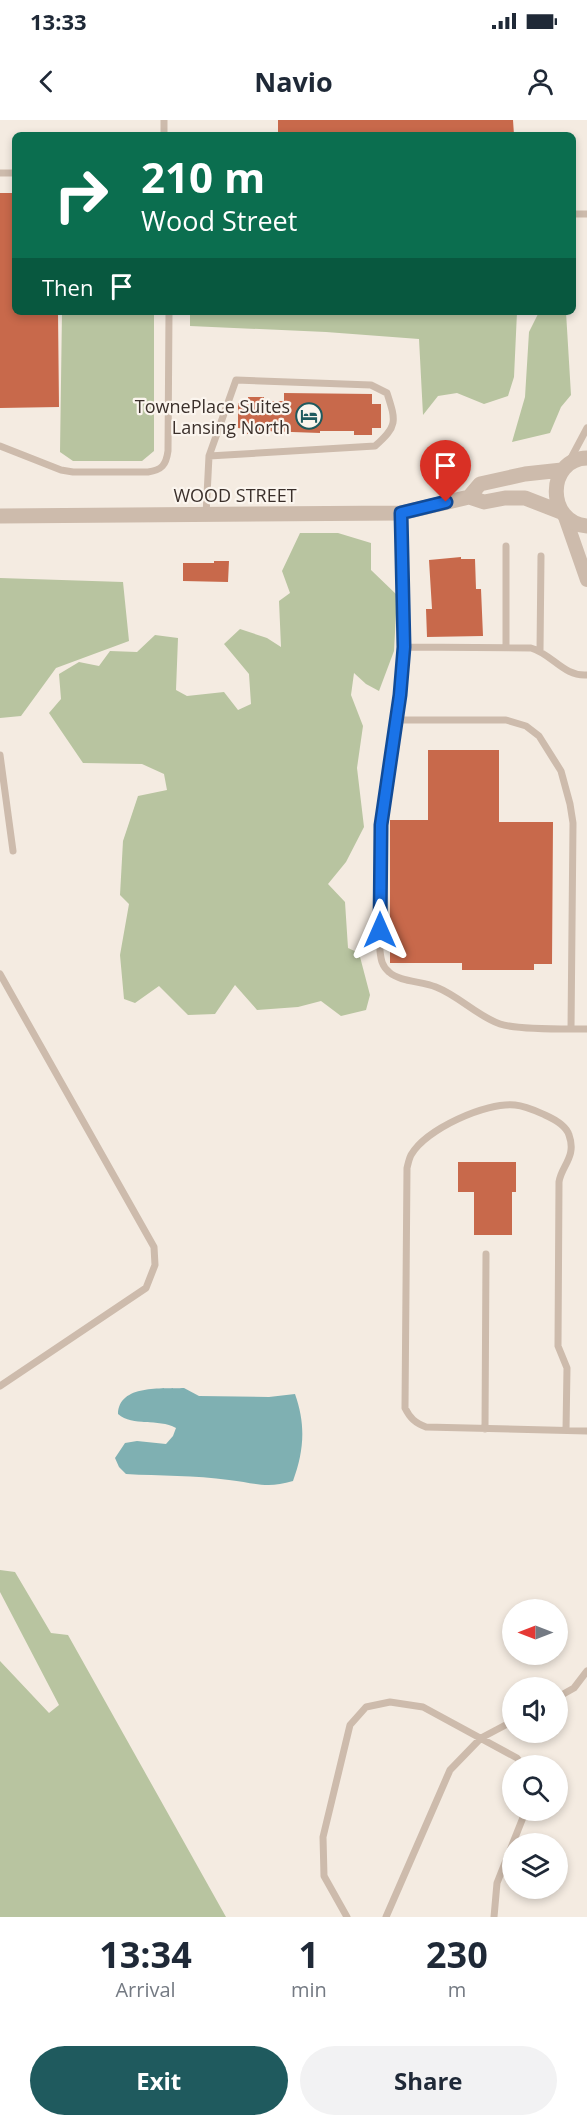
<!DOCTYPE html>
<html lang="en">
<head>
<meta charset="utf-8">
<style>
  body { margin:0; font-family:"Open Sans",sans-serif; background:#f2f2f3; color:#1f2937; height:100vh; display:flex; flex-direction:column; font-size:22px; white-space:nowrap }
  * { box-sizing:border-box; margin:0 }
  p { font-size:20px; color:#747a83 }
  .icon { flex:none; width:33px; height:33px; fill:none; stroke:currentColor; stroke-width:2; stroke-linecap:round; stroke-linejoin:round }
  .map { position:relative; height:1797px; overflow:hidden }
  .sheet { display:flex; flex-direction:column; background:#fff; flex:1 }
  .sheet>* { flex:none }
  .banner { position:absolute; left:12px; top:12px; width:564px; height:183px; border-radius:9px; box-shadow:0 3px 9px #0003; background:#0b6e4f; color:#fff; overflow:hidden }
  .needle { width:39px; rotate:270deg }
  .controls { position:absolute; left:502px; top:1479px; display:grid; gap:12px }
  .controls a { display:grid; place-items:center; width:66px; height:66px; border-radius:50%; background:#fff; box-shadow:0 3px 9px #0003; font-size:30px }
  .pin { position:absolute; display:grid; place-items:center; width:51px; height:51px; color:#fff; margin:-62px -26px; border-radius:50% 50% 50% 0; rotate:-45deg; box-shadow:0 0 6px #0007 }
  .pin .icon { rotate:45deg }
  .me { position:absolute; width:66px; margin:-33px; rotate:0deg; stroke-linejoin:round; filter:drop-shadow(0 0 4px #0008) }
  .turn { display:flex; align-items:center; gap:21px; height:126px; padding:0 30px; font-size:27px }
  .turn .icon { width:78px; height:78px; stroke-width:2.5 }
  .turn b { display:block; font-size:42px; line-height:51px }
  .then { display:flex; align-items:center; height:57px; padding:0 30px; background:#0003; gap:12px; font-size:22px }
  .eta { display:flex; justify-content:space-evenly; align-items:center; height:102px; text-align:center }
  .eta b { font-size:36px; font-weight:700; line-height:42px }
  .action { display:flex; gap:12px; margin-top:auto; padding:12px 30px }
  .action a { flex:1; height:69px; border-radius:36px; background:#1f5a5e; color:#fff; font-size:24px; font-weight:700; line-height:69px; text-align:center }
  .action a+a { background:#f2f2f3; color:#1f2937 }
  .status { display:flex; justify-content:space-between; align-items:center; height:42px; padding:0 30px; background:#fff; direction:ltr }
  .status svg { height:16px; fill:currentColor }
  header { display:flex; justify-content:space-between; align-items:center; height:78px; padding:0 30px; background:#fff; font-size:27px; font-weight:700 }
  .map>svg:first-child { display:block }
  .green { fill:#b8c4a0 }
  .water { fill:#7fb0b2 }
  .building { fill:#c8694b }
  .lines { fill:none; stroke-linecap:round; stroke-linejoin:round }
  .service { stroke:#cdbbac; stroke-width:7 }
  .minor { stroke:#cdbbac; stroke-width:14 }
  .tertiary { stroke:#cdbbac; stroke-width:15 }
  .route-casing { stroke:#114b97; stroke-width:15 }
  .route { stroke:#1a73e8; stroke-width:10 }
  .labels { text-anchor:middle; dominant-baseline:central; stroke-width:4.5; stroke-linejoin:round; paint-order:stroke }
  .poi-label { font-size:18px; fill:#3b302b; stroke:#fbf5ee; text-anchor:end }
  .street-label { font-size:18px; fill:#3b302b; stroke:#fbf5ee }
</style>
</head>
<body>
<div class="status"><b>13:33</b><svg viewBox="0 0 49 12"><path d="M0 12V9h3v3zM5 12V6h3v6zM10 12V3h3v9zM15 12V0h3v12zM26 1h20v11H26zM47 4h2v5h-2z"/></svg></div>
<header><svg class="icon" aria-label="back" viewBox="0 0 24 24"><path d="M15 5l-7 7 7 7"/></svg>Navio<svg class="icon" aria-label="person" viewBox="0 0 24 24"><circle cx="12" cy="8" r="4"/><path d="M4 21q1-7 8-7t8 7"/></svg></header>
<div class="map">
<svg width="587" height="1797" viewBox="0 0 587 1797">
  <rect width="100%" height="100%" fill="#f4ebe1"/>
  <path class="green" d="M62,192h92v139l-12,10h-69l-13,-9z
    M190,192h327l-3,65 -6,19 -24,8 -27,-11 -19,3 -15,19 -4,-76 -93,-7 -136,-6z
    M539,192h27l5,83 -10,12 -11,26 -38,9 13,-45 4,-65z
    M300,413h38l33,10v27l26,25 -3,56 -15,40 -13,-7 -12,-11 -3,22 12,31 -6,42 7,59 -18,35 -18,22 17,18 3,46 11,5 11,42 -4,15 -25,6 -20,-15 -23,6 -41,3 -22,-25 -20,29 -27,1 -29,-29 -24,17 -11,-4 -4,-44 9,-51 -9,-9 3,-54 15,-45 29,-6 -3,-16 -22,-10 -59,-1 -34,-50 12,-14 -2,-25 20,-12 20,4 11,-15 27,1 18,-17 23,3 -2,52 11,6 37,-4 14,18 13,-6 -2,-30 -25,-30 16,-15 27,9 14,9 -2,-46 11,-8 -8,-22z
    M0,458l123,4 6,59 -73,27 -35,48 -21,2z
    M0,1450l15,2 36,61 17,2 158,282h-226v-256l49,52 10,-8 -59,-113z"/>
  <path class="water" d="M184,1268l15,8 70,1 26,-3c11,31 9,57 -2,87 -26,8 -38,2 -64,-1 -34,-5 -69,-4 -103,-6l-7,-7 -4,-9 10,-15 12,-2 29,3 7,-8 3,-8c-18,-10 -43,-1 -58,-14 1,-30 44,-25 66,-26z"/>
  <path class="building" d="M278,0h235l1,15h-236z
    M0,73h15v119h43l1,95 -59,1z
    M284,273l88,1v10h9v24h-9v7h-18v-4h-34v2l-56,-2v3h-17v-5l-9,-1v-25h10v-6h16v4h20z
    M461,437v2h14l1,30h5l2,47 -56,1 -1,-28h6l-3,-49z
    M214,441h15l-1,21 -45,-1v-18h31z
    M428,630h71v72h54l-1,142h-18v6h-72v-7h-72v-143h38z
    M458,1042h58v30h-4v43h-38v-43h-16z"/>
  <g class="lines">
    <path class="service" d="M164,0v15
      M0,53h15
      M573,94h14
      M0,326l61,24 12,2h75c14,-2 18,-7 20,-21l1,-139
      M570,340l17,-32
      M401,393l3,134 127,1c21,6 33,29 56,27
      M206,395l3,-59 27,-76 135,5 16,8c9,28 11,33 -12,53l-166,10
      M404,527l-4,48 -19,131 -1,125c1,9 2,15 9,21 11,10 33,9 47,15 23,9 41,29 64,37 17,6 67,5 87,5
      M506,527v-101
      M540,531l1,-95
      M396,600h110l20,6 13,10 22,35 9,33 3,19 -2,206
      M0,635l13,96
      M0,854l154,273 1,18 -9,23 -146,98
      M485,1309l1,-175
      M566,1310l1,-62 -9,-22 1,-164c2,-16 18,-25 10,-47 -3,-10 -15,-16 -24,-20 -9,-4 -19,-9 -30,-10 -29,-3 -89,24 -104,50 -2,4 -3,9 -4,13l-2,240c5,10 10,15 21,19l161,4
      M558,1577l16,-9 13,-17
      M347,1797l-23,-41 -1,-39 27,-112 16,-18 24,-5 33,5 94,51 6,8
      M386,1797l64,-147 31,-32 32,-17
      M494,1797l3,-34 29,-73"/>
    <path class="minor" d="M565,397l22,63"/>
    <path class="tertiary" d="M587,338c-41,1 -41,65 0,68
      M469,377l11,-13 45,-10 37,-4
      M0,396l401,-3 68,-16 15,5 21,-4h20l36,14"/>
  </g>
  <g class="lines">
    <g class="route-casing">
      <path id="route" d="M380,810l1,-105 19,-130 4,-48 -3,-134 45,-11"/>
    </g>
    <use href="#route" class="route"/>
  </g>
  <defs>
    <g id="hotel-ring" transform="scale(1.35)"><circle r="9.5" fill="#fbf5ee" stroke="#1f5a5e" stroke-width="1.5"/><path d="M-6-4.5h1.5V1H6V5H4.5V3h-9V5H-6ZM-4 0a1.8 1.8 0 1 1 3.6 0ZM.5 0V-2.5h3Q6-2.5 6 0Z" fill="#1f5a5e"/></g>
  </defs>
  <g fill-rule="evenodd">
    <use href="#hotel-ring" x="309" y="296"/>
  </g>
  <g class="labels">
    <g class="poi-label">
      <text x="290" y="286">TownePlace Suites<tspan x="290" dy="21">Lansing North</tspan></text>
    </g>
    <g class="street-label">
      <text x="235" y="375">WOOD STREET</text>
    </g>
  </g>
</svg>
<div class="controls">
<a><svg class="needle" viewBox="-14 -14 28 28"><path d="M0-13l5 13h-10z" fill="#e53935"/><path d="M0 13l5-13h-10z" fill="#747a83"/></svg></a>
<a><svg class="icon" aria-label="sound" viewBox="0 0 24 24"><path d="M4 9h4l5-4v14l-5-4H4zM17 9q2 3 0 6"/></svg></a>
<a><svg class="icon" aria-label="search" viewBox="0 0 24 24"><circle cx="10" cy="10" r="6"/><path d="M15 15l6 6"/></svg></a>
<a><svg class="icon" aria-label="layers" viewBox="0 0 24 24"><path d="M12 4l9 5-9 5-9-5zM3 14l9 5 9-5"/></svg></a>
</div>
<div class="pin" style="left:446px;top:382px;background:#d93025"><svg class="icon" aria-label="arrive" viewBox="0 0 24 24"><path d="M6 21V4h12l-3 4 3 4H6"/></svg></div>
<svg class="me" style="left:380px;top:810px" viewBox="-20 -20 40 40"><path d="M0-17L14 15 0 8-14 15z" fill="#1a73e8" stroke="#fff" stroke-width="4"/></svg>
<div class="banner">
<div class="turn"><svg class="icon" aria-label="right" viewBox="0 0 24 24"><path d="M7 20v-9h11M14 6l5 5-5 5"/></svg><div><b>210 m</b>Wood Street</div></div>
<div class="then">Then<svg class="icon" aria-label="arrive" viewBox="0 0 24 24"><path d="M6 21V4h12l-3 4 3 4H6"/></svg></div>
</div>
</div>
<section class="sheet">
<div class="eta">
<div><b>13:34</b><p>Arrival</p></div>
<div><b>1</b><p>min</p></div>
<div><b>230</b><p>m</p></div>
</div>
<div class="action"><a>Exit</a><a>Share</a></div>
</section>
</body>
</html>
